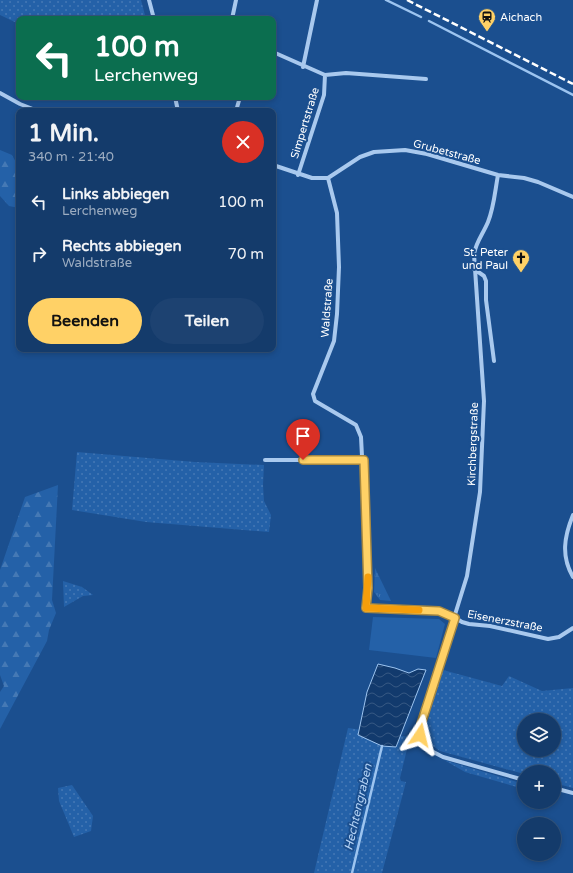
<!DOCTYPE html>
<html lang="de">
<head>
<meta charset="utf-8">
<style>
  body { margin:0; font-family:"Varela Round",sans-serif; background:#1d4271; color:#f1f3f6; height:100vh; display:flex; flex-direction:column; font-size:15px; white-space:nowrap }
  * { box-sizing:border-box; margin:0 }
  p { font-size:13px; color:#9dadc1 }
  .icon { flex:none; width:22px; height:22px; fill:none; stroke:currentColor; stroke-width:2; stroke-linecap:round; stroke-linejoin:round }
  .map { position:relative; flex:1; overflow:hidden }
  .drawer { position:absolute; left:16px; top:108px; width:260px; height:244px; display:flex; flex-direction:column; background:#143b6b; border-radius:8px; box-shadow:0 2px 6px #0003,0 0 0 1px #33557e }
  .drawer>* { flex:none }
  .guide { position:absolute; left:16px; top:16px; width:260px; height:84px; border-radius:8px; box-shadow:0 2px 6px #0003,0 0 0 1px #33557e; background:#0b6e4f; color:#fff; overflow:hidden }
  .fabs { position:absolute; left:517px; top:713px; display:grid; gap:8px }
  .fabs a { display:grid; place-items:center; width:44px; height:44px; border-radius:50%; background:#143b6b; box-shadow:0 2px 6px #0003,0 0 0 1px #33557e; font-size:20px }
  .pin { position:absolute; display:grid; place-items:center; width:34px; height:34px; color:#fff; margin:-41px -17px; border-radius:50% 50% 50% 0; rotate:-45deg; box-shadow:0 0 4px #0007 }
  .pin .icon { rotate:45deg }
  .me { position:absolute; width:44px; margin:-22px; rotate:10deg; stroke-linejoin:round; filter:drop-shadow(0 0 3px #0008) }
  .turn { display:flex; align-items:center; gap:14px; height:84px; padding:0 12px; font-size:18px }
  .turn .icon { width:52px; height:52px; stroke-width:2.5 }
  .turn b { display:block; font-size:28px; line-height:34px }
  .round { display:grid; place-items:center; flex:none; width:42px; height:42px; border-radius:21px; background:#1d4271 }
  .summary { display:flex; align-items:center; justify-content:space-between; height:68px; padding:0 12px }
  h1 { font-size:24px; font-weight:700; line-height:30px }
  .cta { display:flex; gap:8px; margin-top:auto; padding:8px 12px }
  .cta a { flex:1; height:46px; border-radius:24px; background:#ffd166; color:#111; font-size:16px; font-weight:700; line-height:46px; text-align:center }
  .cta a+a { background:#1d4271; color:#f1f3f6 }
  ul { padding:0; list-style:none }
  li { display:flex; align-items:center; gap:12px; height:52px; padding:0 12px }
  li div { flex:1 }
  li b { display:block; font-size:15px }
  li em { font-style:normal }
  .map>svg:first-child { display:block }
  .grass { fill:url(#grass-dots); fill-rule:evenodd }
  .forest { fill:url(#forest-firs) }
  .park { fill:url(#park-tufts) }
  .pitch { fill:#2461a8 }
  .water { fill:url(#water-waves); stroke:#9cc4f0 }
  .lines { fill:none; stroke-linecap:round; stroke-linejoin:round }
  .stream { stroke:#9cc4f0; stroke-width:2.5 }
  .minor { stroke:#a9c9ee; stroke-width:4 }
  .rail { stroke:#fff; stroke-width:2.5; stroke-dasharray:7 3; stroke-linecap:butt }
  .route-casing { stroke:#a68842; stroke-width:10 }
  .route { stroke:#ffd166; stroke-width:7 }
  .slow { stroke:#f59e0b; stroke-width:7 }
  .labels { text-anchor:middle; dominant-baseline:central; stroke-width:4; stroke-linejoin:round; paint-order:stroke }
  .poi-label { font-size:11px; fill:#fff; stroke:#1b4f8f; text-anchor:start }
  .street-label { font-size:11px; fill:#fff; stroke:#1b4f8f }
  .water-label { font-size:12px; font-style:italic; fill:#b5d3f5; stroke:#1b4f8f }
</style>
</head>
<body>
<div class="map">
<svg width="573" height="873" viewBox="0 0 573 873">
  <defs>
    <pattern id="grass-dots" width="8" height="8" patternUnits="userSpaceOnUse"><rect width="8" height="8" fill="#2461a8"/><path d="M2 2h.1M6 6h.1" fill="none" stroke="#4579b5" stroke-width="1.8" stroke-linecap="round"/></pattern>
    <pattern id="forest-firs" width="22" height="20" patternUnits="userSpaceOnUse"><rect width="22" height="20" fill="#2461a8"/><path d="M5 1l3.5 6h-7zM16 11l3.5 6h-7z" fill="#4579b5"/></pattern>
    <pattern id="park-tufts" width="24" height="20" patternUnits="userSpaceOnUse"><rect width="24" height="20" fill="#2461a8"/><path d="M3 7l-1-3M5 7V3M7 7l1-3M15 17l-1-3M17 17v-4M19 17l1-3" fill="none" stroke="#4579b5"/></pattern>
    <pattern id="water-waves" width="16" height="10" patternUnits="userSpaceOnUse"><rect width="16" height="10" fill="#123a6d"/><path d="M0 5q4-4 8 0t8 0" fill="none" stroke="#365883"/></pattern>
  </defs>
  <rect width="100%" height="100%" fill="#1b4f8f"/>
  <path class="grass" d="M0,0h141l5,19h-127v5l-19,-9z
    M77,452l118,10 69,3 -1,20 1,16 7,14 -2,17 -123,-10 -74,-12z
    M63,581l19,6 11,8 -10,1 -19,11z
    M443,670l59,16 7,-10 33,15 31,-3v100l-19,-5v-11h-30v2l-84,-23 -13,-9 -3,-10zM524,720h30v30h-30z
    M348,728l62,9 -10,41 1,3 5,1 -24,91h-68z
    M444,760l80,24v5l-59,-17z
    M72,785l21,31 -2,15 -17,6 -15,-36 -1,-13z"/>
  <path class="forest" d="M0,150l12,5 7,13v40l-10,-2 -9,-10z
    M58,485l-6,115 4,13 -7,17 -2,11 -47,88v-37l4,-6 -4,-11v-105l25,-73z"/>
  <path class="park" d="M375,568l16,33 -11,-1 -6,-8z"/>
  <path class="pitch" d="M373,617l66,2 6,5 -9,34 -67,-8z"/>
  <path class="water" d="M378,664l17,4 14,5 9,-4 8,1 -30,77 -14,-1 -24,-11 9,-43z"/>
  <g class="lines">
    <path class="stream" d="M386,0l35,17
      M429,21l144,74
      M352,873l30,-127"/>
    <path class="minor" d="M149,0l5,19
      M232,19l4,-19
      M273,52l52,23 -1,20 -26,80
      M303,67l14,-67
      M325,75l21,-2 80,6
      M0,93l20,11 18,7
      M175,97l3,14
      M236,111l4,-14
      M273,165l39,13h16l32,-21 14,-5 31,-2 22,4 71,21 26,3 14,4 35,15
      M498,175c-3,16 -4,32 -10,47 -5,12 -12,20 -14,32l10,147 -4,91 -13,84 -46,148 -1,21 23,12 81,23
      M328,178l9,35 2,54 -2,47 -3,27 -21,53 2,7 41,24 5,12 6,116 -1,56 73,2 10,3 13,8 7,2 21,2 58,13 11,-2 14,-9
      M474,269l10,7 2,5v19l8,61
      M265,460h99
      M573,515c-9,22 -12,41 0,62
      M554,788l19,5"/>
    <path class="rail" d="M407,0l166,84"/>
  </g>
  <g class="lines">
    <g class="route-casing">
      <path id="route" d="M303,460h61l4,128 -2,20 73,3 16,7 -34,106 -1,11"/>
    </g>
    <use href="#route" class="route"/>
    <path class="slow" d="M368,577l-2,31 53,2"/>
  </g>
  <defs>
    <g id="station-pin" transform="scale(0.9)"><path d="M0 17L-7.5 6A9.5 9.5 0 1 1 7.5 6Z" fill="#ffd166" stroke="#1b4f8f"/><path d="M-3-6H3Q5-6 5-4V2Q5 4 3 4L4.5 6H3L1.5 4h-3L-3 6H-4.5L-3 4Q-5 4-5 2V-4Q-5-6-3-6ZM-3.5-4v3h7v-3ZM-3.5 1v1.5H-2V1ZM2 1v1.5H3.5V1Z" fill="#111"/></g>
    <g id="church-pin" transform="scale(0.9)"><path d="M0 17L-7.5 6A9.5 9.5 0 1 1 7.5 6Z" fill="#ffd166" stroke="#1b4f8f"/><path d="M-1.2-6h2.4v3.5h3.3v2.4h-3.3V6h-2.4V-.1h-3.3v-2.4h3.3Z" fill="#111"/></g>
  </defs>
  <g fill-rule="evenodd">
    <use href="#station-pin" x="487" y="17"/>
    <use href="#church-pin" x="521" y="258"/>
  </g>
  <g class="labels">
    <g class="poi-label">
      <text x="500" y="17">Aichach</text>
      <text x="508" y="252" text-anchor="end">St. Peter<tspan x="508" dy="13">und Paul</tspan></text>
    </g>
    <g class="street-label">
      <text transform="translate(305 123) rotate(-73)">Simpertstraße</text>
      <text transform="translate(447 152) rotate(15)">Grubetstraße</text>
      <text transform="translate(327 308) rotate(-86)">Waldstraße</text>
      <text transform="translate(473 444) rotate(-88)">Kirchbergstraße</text>
      <text transform="translate(505 621) rotate(11)">Eisenerzstraße</text>
    </g>
    <g class="water-label">
      <text transform="translate(358 807) rotate(-77)">Hechtengraben</text>
    </g>
  </g>
</svg>
<div class="fabs">
<a><svg class="icon" aria-label="layers" viewBox="0 0 24 24"><path d="M12 4l9 5-9 5-9-5zM3 14l9 5 9-5"/></svg></a>
<a>+</a>
<a>−</a>
</div>
<div class="pin" style="left:303px;top:460px;background:#d93025"><svg class="icon" aria-label="arrive" viewBox="0 0 24 24"><path d="M6 21V4h12l-3 4 3 4H6"/></svg></div>
<svg class="me" style="left:420px;top:735px" viewBox="-20 -20 40 40"><path d="M0-17L14 15 0 8-14 15z" fill="#ffd166" stroke="#fff" stroke-width="4"/></svg>
<div class="guide">
<div class="turn"><svg class="icon" aria-label="left" viewBox="0 0 24 24"><path d="M17 20v-9H6M10 6l-5 5 5 5"/></svg><div><b>100 m</b>Lerchenweg</div></div>
</div>
<section class="drawer">
<div class="summary"><div><h1>1 Min.</h1><p>340 m · 21:40</p></div><a class="round" style="background:#d93025;color:#fff"><svg class="icon" aria-label="close" viewBox="0 0 24 24"><path d="M6 6l12 12M18 6L6 18"/></svg></a></div>
<ul>
<li><svg class="icon" aria-label="left" viewBox="0 0 24 24"><path d="M17 20v-9H6M10 6l-5 5 5 5"/></svg><div><b>Links abbiegen</b><p>Lerchenweg</p></div><em>100 m</em></li>
<li><svg class="icon" aria-label="right" viewBox="0 0 24 24"><path d="M7 20v-9h11M14 6l5 5-5 5"/></svg><div><b>Rechts abbiegen</b><p>Waldstraße</p></div><em>70 m</em></li>
</ul>
<div class="cta"><a>Beenden</a><a>Teilen</a></div>
</section>
</div>
</body>
</html>
